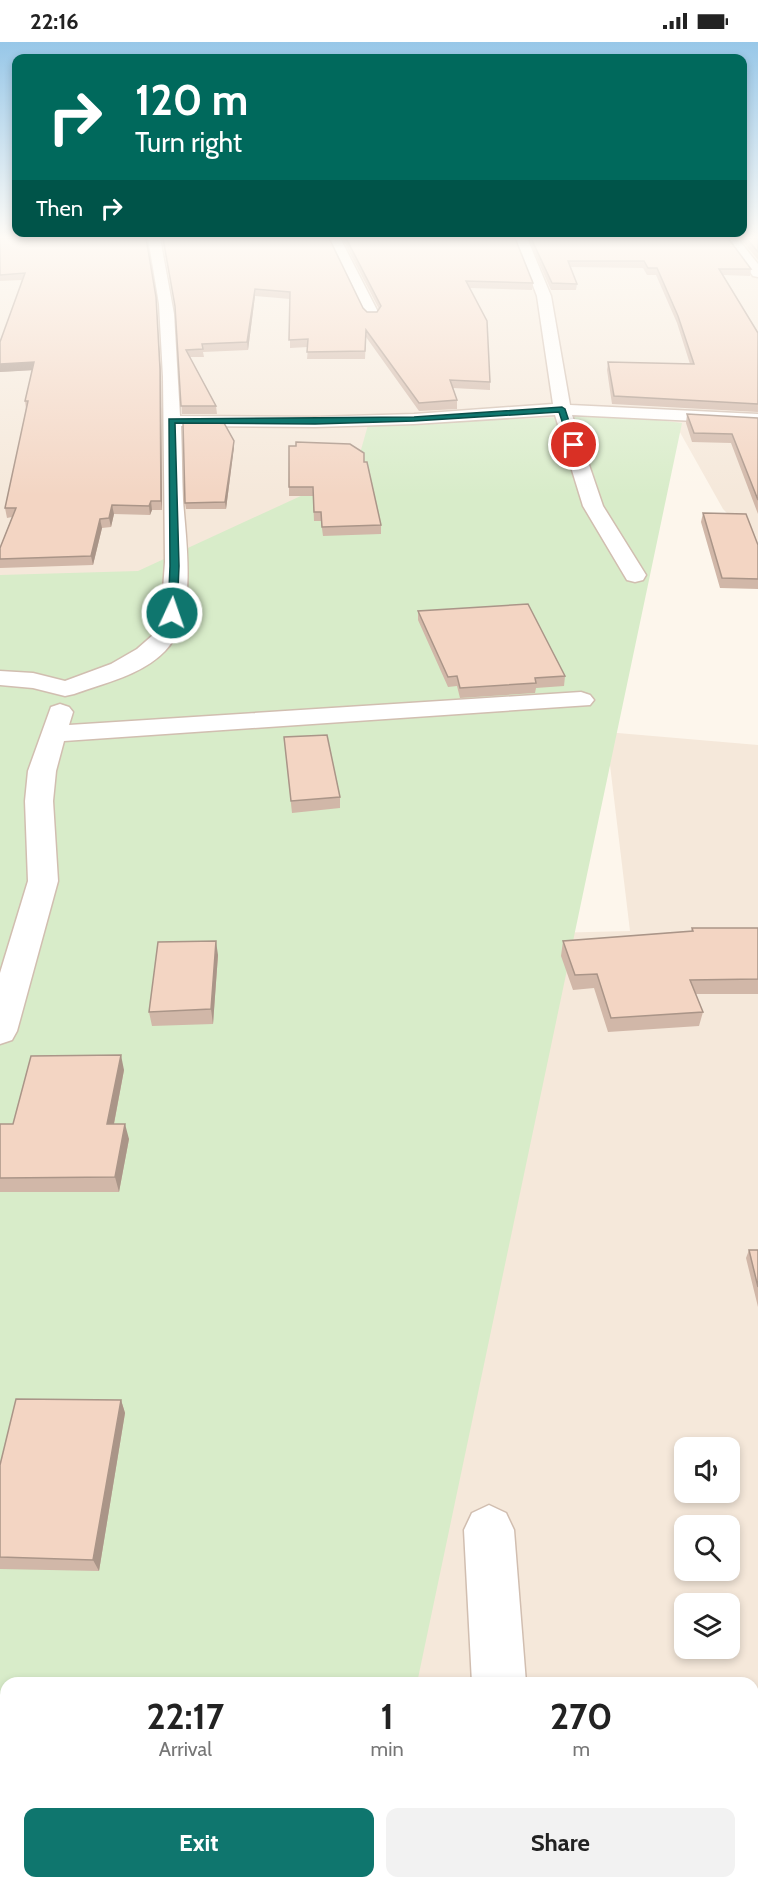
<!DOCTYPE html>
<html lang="en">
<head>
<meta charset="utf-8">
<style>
  body { margin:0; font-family:Cabin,sans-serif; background:#f2f2f2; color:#222; height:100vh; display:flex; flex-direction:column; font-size:22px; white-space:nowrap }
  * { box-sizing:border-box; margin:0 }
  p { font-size:20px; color:#767676 }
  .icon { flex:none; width:33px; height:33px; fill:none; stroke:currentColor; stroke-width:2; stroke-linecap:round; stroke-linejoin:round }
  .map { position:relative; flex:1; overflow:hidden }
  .details { position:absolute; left:0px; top:1635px; width:759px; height:212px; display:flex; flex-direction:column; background:#fff; border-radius:18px 18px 0 0; box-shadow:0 3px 9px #0003 }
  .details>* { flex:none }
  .hud { position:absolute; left:12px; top:12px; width:735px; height:183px; border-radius:12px; box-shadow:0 3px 9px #0003; background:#00695c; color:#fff; overflow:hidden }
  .buttons { position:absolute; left:674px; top:1395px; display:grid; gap:12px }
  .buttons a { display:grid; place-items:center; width:66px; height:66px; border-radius:12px; background:#fff; box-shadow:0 3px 9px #0003; font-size:30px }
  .pin { position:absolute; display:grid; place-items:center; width:51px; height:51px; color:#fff; margin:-26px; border:3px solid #fff; border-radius:50%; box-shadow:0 2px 6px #0007 }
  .me { position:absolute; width:66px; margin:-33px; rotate:3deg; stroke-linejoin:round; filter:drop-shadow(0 0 4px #0008) }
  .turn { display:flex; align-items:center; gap:21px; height:126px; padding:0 24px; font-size:27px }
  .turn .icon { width:78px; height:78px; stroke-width:2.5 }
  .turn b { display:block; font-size:42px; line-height:51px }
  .then { display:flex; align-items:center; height:57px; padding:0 24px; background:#0003; gap:12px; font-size:22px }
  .eta { display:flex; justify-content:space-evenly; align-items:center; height:102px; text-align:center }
  .eta b { font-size:36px; font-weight:800; line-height:42px }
  .button { display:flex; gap:12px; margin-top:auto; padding:12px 24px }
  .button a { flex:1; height:69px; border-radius:12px; background:#0f766e; color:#fff; font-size:24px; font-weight:800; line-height:69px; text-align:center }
  .button a+a { background:#f2f2f2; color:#222 }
  .status { display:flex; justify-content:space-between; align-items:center; height:42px; padding:0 30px; background:#fff; direction:ltr }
  .status svg { height:16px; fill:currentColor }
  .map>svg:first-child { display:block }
  .residential { fill:#f5e8da; fill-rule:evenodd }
  .green { fill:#d8ecc9 }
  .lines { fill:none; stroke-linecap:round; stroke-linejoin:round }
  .minor-casing { stroke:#d1beb0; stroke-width:3 }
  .minor { fill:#fff; fill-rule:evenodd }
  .wall { fill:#d1b7a8 }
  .shaded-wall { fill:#aa9588 }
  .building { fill:#f3d5c3; stroke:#aa9588; stroke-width:1.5 }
  .route { fill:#0f766e; stroke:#0a4d48; stroke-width:1.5 }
</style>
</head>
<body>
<div class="status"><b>22:16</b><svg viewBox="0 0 49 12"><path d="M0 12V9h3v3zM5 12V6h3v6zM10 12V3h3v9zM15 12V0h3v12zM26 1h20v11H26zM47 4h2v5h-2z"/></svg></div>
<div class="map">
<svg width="758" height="1846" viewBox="0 0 758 1846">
  <rect width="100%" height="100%" fill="#fdf6ec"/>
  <path class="residential" d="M0,196h758v307l-35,-36 -46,-82 -439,174 -238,-11z
    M606,690l152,13v1143h-133l-6,-5 134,-1v-199h-747l-6,-596 32,-141 598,-15zM684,1406h45v44h-45zM684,1484h45v44h-45zM684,1562h45v44h-45z"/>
  <path class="green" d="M615,373l67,8 -265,1260h-411v199l369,1 -1,5h-374v-1313l138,-4 217,-100 13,-46z"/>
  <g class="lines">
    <g class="minor-casing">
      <path id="minor" d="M148,196h12l14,76 6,102 135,1 99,-3 139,-10 -16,-108 -22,-58h12l24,58 19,109 188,9v10l-186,-9 31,91 43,69 -3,5 -8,2 -8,-2 -3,-5 -41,-69 -28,-91 -141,9 -99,3 -134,-1c1,25 1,49 2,74 3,43 15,117 -18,151 -23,24 -61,32 -91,43l-9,2 -32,-8 -33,-3v-14l33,2 32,8 46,-17 26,-15 16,-14 5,-13 4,-18 3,-42 -2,-185 -4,-73z
        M328,196h12l39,76 -2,3h-10l-2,-3z
        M725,196h12l21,26v13l-5,-1z
        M581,650l9,3 4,5 -4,5 -526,36 -8,30 -3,30 5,80 -41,150 -5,9 -12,4v-71l28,-92 -3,-80 3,-30 23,-64 9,-3 9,3 4,5 -4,13z
        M489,1463l17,8 8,17 12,153h-54l-8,-153 8,-17z
        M523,1840h60l1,6h-60z"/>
    </g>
    <use href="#minor" class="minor"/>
  </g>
  <path class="wall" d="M0,196l156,59 5,80 1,133h-10l-2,5 -36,-1 -3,13 -9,1 -9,37 -93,3v-20l12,-31 -5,1 -2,-10 21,-99 -1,-8 7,-31 -32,2 22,-92 -22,1z
    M162,196h167l34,70 4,4h10l2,-3 -37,-71h173l18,45 -1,7 -62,-2 20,94v8l-37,-2 4,12v9l-38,2 -53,-74 -1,22h-58l1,-12 -18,1v-49l-35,-3 -7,54 -45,2 1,5h-14l26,49 1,8h-35l-6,-103z
    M528,196h200l23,31 -1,7 -27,-1 35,58v79l-146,-8 -5,-34 1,-8 82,2 -13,-41 -21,-48h-9l-4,-7 -72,-1 6,17 -1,6h-25z
    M740,196h18v22z
    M687,372l71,4v96l-27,-71 -39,-1 -6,-19z
    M234,399v6l-8,62h-40l-1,-6z
    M296,404l68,16 17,63v9l-58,2 -2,-15h-7l-1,-25h-24v-9z
    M703,471l55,32v44l-38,-1 -19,-66z
    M418,569l147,65 -1,10 -28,2 -1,5 -75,5 -3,-12 -9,1 -30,-67z
    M284,695l56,60v11l-48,5z
    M692,886h66v66h-62l7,18 -4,14 -91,6 -14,-44 -21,2 -12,-34 2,-15 128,-10z
    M218,913l-5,69 -61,2 -3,-14z
    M124,1028l-10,54 15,15 -10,53h-119v-68h13z
    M749,1208h9v57l-12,-49z
    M121,1358l4,13 -26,158 -99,-2v-104z"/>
  <path class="shaded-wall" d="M255,247v7l-7,54 -1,-8z
    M156,255l5,80 1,133 -1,-9z
    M34,320l2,8 -36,2v-8z
    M234,399v6l-8,62 -1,-7z
    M151,459l1,9 -2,5 -1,-9z
    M112,463l2,9 -3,13 -2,-9z
    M100,477l2,9 -9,37 -2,-9z
    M216,899l2,14 -5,69 -2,-15z
    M121,1013l3,15 -13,69 -4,-15z
    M125,1082l4,15 -10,53 -4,-15z
    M121,1358l4,13 -26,158 -6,-11z"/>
  <path class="building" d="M0,196h146l10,59 4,72 1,132h-10l-2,5 -37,-1 -3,13 -9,1 -9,37 -91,3v-11l16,-40h-11l23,-107h-3l9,-39 -34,2v-22l25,-69 -25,2z
    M163,196h166l34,70 4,4h10l4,-6 -35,-68h169l18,45 -67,-2 21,40 3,61 -40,-2 7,20 -38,3 -53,-73 -1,21 -58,1 1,-13 -19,1 1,-48 -35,-3 -8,53 -45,2 1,5 -17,1 30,56h-35l-6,-100z
    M531,196h197l23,31h-32l39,64v71l-144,-8 -6,-34 86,2 -16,-48 -21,-48h-9l-4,-7h-76l9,23 -25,-1z
    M746,196h12v14z
    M687,372l71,4v82l-26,-66 -38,-1z
    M183,380l41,1 10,18 -9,61 -40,1z
    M296,400l54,2 14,9v9h3l14,63 -59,2 -1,-15h-7l-1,-25h-24v-41h7z
    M703,471l43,1 12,31v34l-36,-1z
    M528,562l37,72 -30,2 1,5 -76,5 -3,-12 -9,1 -30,-66z
    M327,693l13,62 -49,4 -7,-64z
    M692,886h66v51l-68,1 13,32 -92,6 -14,-44 -22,1 -12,-34 130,-10z
    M216,899l-5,68 -62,3 9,-70z
    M121,1013l-14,69h18l-10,53 -115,1v-54h13l18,-68z
    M749,1208h9v37z
    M16,1357l105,1 -28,160 -93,-3v-92z"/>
  <linearGradient id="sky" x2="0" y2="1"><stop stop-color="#97c7e8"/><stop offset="0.43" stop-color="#fefbf6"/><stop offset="1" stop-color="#fefbf6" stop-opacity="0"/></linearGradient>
  <rect width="758" height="454" fill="url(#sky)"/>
  <path class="route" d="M562,365l3,2 12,37 -7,-1 -11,-33 -145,9 -99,3 -140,-1 4,143 -2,47 -5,3 -4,-3 2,-47 -1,-147 245,-2z"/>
</svg>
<div class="buttons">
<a><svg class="icon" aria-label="sound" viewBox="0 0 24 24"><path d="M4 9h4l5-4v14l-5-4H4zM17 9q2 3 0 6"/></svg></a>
<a><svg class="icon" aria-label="search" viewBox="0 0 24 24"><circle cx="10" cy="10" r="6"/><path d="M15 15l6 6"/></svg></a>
<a><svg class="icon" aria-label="layers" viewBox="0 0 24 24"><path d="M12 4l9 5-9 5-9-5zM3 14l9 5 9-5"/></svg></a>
</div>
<div class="pin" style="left:574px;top:403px;background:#d93025"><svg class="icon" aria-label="arrive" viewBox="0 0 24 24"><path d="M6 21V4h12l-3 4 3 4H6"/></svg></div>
<svg class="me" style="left:172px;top:571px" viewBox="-20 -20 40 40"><circle r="17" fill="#0f766e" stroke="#fff" stroke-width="3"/><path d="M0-11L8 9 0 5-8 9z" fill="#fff"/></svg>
<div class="hud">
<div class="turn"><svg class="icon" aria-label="right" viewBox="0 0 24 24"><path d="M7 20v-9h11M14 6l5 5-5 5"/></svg><div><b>120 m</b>Turn right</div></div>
<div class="then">Then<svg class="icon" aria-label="right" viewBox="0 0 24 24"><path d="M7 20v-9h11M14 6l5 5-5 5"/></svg></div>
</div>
<section class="details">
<div class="eta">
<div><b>22:17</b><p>Arrival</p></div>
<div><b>1</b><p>min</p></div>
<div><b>270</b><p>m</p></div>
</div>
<div class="button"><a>Exit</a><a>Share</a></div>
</section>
</div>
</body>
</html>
